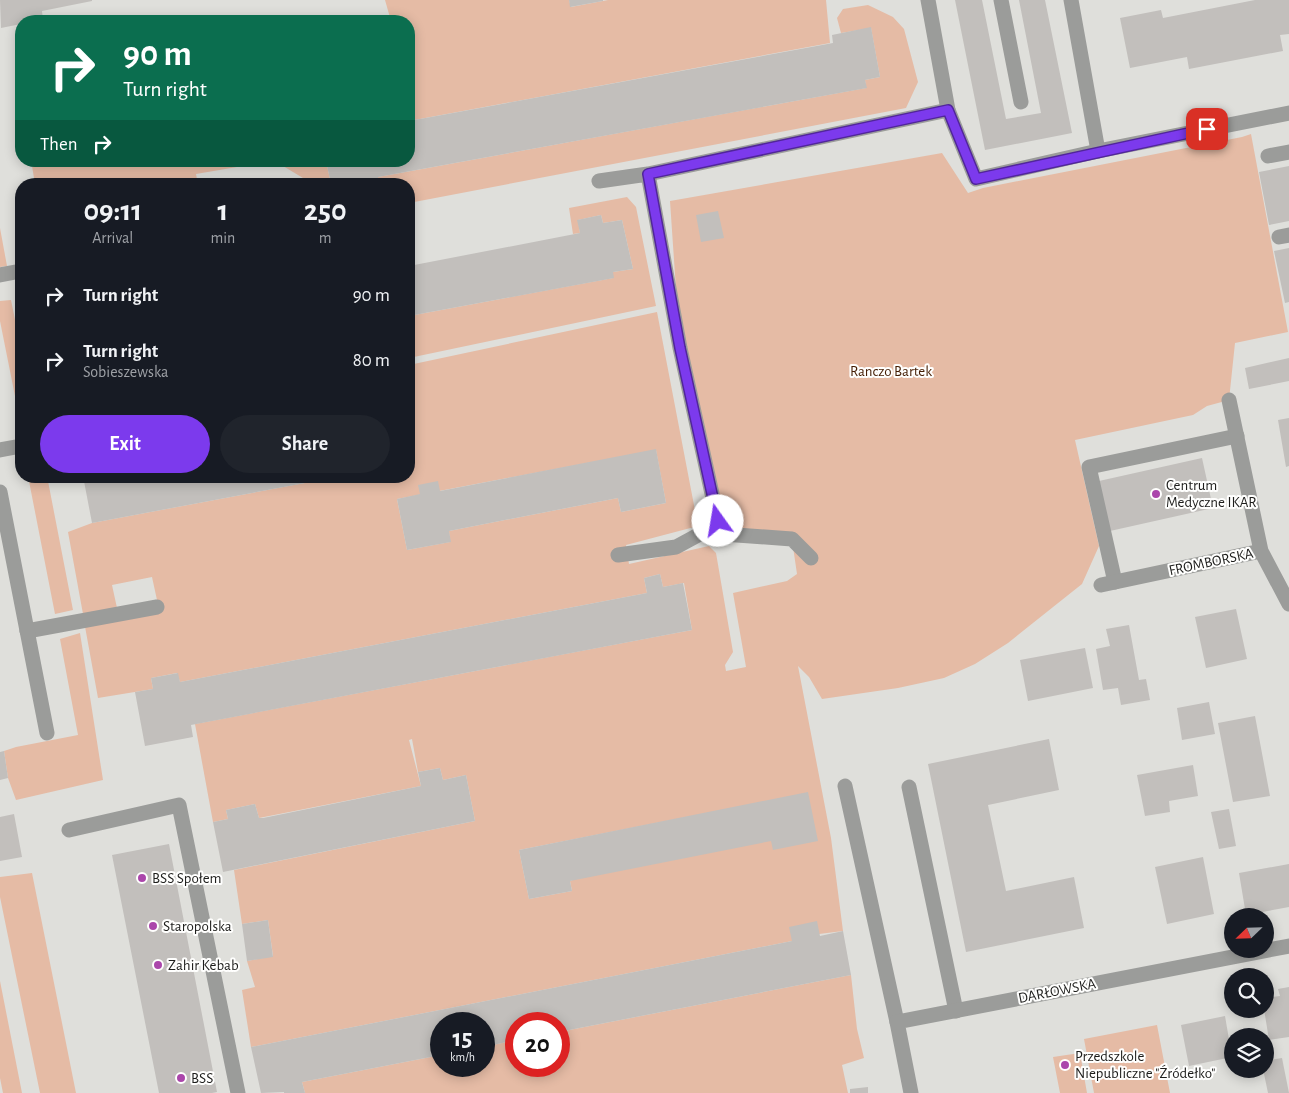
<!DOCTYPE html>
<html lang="en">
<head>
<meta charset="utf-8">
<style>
  body { margin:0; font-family:"Alegreya Sans",sans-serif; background:#20242c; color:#f1f3f6; height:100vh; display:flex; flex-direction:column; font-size:19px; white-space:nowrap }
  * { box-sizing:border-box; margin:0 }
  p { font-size:16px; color:#9ea1a6 }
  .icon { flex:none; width:28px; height:28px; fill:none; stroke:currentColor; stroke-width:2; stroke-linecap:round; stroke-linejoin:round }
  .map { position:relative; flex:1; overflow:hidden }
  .sheet { position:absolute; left:15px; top:178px; width:400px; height:305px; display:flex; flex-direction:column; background:#171b24; border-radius:20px; box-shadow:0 2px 12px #0003 }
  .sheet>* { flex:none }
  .guide { position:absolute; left:15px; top:15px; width:400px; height:152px; border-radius:20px; box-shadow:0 2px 12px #0003; background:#0b6e4f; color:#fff; overflow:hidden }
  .needle { width:32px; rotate:247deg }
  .buttons { position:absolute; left:1224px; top:908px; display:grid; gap:10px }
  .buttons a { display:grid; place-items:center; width:50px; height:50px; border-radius:50%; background:#171b24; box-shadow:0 2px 12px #0003; font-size:25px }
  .speed { position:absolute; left:430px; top:1012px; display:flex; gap:10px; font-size:25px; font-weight:700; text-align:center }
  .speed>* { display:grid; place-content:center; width:65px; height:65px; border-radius:50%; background:#171b24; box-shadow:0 2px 12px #0003; line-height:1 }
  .speed small { font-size:12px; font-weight:400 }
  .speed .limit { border:8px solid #d22; background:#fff; color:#111 }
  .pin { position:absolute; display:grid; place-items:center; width:42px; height:42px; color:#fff; margin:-21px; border-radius:10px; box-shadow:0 2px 8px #0006 }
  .me { position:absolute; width:55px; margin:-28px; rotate:347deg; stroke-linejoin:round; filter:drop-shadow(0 0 4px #0008) }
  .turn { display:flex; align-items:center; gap:18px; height:105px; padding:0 25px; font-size:22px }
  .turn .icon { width:65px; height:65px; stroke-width:2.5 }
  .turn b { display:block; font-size:35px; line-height:42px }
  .then { display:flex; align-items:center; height:48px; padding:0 25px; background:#0003; gap:10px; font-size:19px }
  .eta { display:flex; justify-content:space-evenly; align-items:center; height:85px; text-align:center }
  .eta b { font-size:30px; font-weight:600; line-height:35px }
  .cta { display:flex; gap:10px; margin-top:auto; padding:10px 25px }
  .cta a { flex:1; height:58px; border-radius:30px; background:#7c3aed; color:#fff; font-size:20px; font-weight:600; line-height:58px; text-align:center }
  .cta a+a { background:#20242c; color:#f1f3f6 }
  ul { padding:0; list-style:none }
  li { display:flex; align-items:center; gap:15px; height:65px; padding:0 25px }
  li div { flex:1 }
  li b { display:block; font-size:19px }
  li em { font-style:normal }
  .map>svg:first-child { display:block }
  .green { fill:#e5bba5; fill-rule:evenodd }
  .building { fill:#c2bfbc }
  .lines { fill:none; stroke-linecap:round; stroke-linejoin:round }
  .lane { stroke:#9b9c9a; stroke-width:15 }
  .street { stroke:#9b9c9a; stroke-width:15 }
  .route-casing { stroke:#51269a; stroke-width:12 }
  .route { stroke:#7c3aed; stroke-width:9 }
  .poi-dot { fill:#ab46ab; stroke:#fffffe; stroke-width:2 }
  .labels { text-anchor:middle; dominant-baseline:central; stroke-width:4; stroke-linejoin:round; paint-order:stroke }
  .park-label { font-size:15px; fill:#441d03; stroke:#fffffe }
  .poi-label { font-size:15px; fill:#1d1d1b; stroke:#fffffe; text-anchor:start }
  .street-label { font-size:15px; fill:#1d1d1b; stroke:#fffffe }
</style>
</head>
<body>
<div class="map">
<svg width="1289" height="1093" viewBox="0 0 1289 1093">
  <rect width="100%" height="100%" fill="#dfdfdb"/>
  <path class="green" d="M385,0h184l2,7 37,-7h218l4,43 -421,78v-100h-22h4z
    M868,5l25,12 11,12 14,53 -12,26 -497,95v-19h-30l-1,-7 488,-89 -1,-8 15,-3 -9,-49 -30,5 -4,-15 6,-9z
    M1251,134l37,198 -53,11 -6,57 -22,6 -14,9 -118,25 24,106 -17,38 -74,59 -33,21 -31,14 -46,10 -76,11 -13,-22 -11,-11 33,172 12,93 -24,3 -27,7 -541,106 -9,-57 13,-3 -8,-26 26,-5 -5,-36 -26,4 -8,-54 241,-49 -9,-46 -23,5 -3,-12 -22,4 -6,-33 -3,1 12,46 -162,32 -4,-14 -29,6 2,9 -15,3 -18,-98 497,-94 -8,-47 -21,4 -3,-13 -16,4 3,15 -467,89 -3,-9 -26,5 2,11 -55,9 -14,-77 73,-21 -5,-23 -40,8 5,23 -34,6 -15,-82 24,-9 250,-47h67v-23h3l-3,-12v-76l248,-53 41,214 -72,19 3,19 80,-18 7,7 17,99 -8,13 1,6 20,-4 -13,-74 54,-12 10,-7 -5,-34 -69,-6 -43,-186 -10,-147 272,-48 26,40 15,-5 259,-51zM656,450l10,53 -45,9 -3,-14 -169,33 1,11 -43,8 -10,-51zM808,793l-238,88 2,10 -43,8 -10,-49z
    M56,161h217l-77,13 2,10h-163l-3,-18z
    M287,161h39l5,23h-18l-30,-18z
    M627,197l9,10 20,99 -247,52v-42l204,-38v-6l20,-3 -11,-49 -19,3 -2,-8 -23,5 2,13 -7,1 -4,-26z
    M0,228l7,38 -7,1z
    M11,300l10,49v77l-21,-105v-20z
    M28,476h19l26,134 -18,4z
    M80,633l23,147 -87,20 -8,-22 -4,-27 12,-4 62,-12 -18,-96z
    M32,873l44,220h-36l-40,-196v-20z
    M851,975l6,54 7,29 -22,7 6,28h-543l-3,-11 139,-27v11h43v-19l32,-7v26h43v-34z
    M0,981l22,112h-19l-3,-15z
    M1157,1025l13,68h-76l-10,-54z
    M1080,1053l7,40h-27l-7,-36z"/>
  <path class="building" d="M0,0h92v1l-50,10 1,9 -22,1v3l-20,4z
    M569,0h34v1l-33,6z
    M955,0h27l24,119 35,-6 -22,-113h26l27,133 -87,17z
    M1255,0h34v34l-9,1 3,16 -94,18 -2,-12 -57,11 -10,-50 41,-8 2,8z
    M871,27l9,50 -15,3 2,8 -489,89 1,7h-48l-5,-23h83v-40l424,-78 -1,-8z
    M31,161h20v1l-19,4z
    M1289,166v55l-20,4 -10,-53z
    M718,211l6,27 -23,4 -5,-27z
    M601,215l2,8 19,-3 11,49 -20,3 1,6 -205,38v-50l171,-33 -3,-13z
    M1289,248v54l-4,1 -11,-52z
    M1289,358v23l-40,8 -4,-21z
    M1289,418v48l-3,1 -8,-47z
    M656,449l10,54 -45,9 -3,-14 -169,33 2,11 -44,8 -10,-51 23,-5 -2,-9 20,-4 2,10z
    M1202,458l11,50 -103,23 -11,-50z
    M83,476h254v1l-245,46z
    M660,574l3,13 20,-4 9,47 -501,95 2,12 -48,9 -10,-54 18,-3 -2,-11 27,-5 2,9 467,-89 -3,-15z
    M1236,609l11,50 -41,9 -11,-51z
    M1129,625l10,55 7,-1 4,21 -29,5 -3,-17 -15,2 -7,-41 14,-3 -4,-17z
    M1085,648l8,40 -65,13 -8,-41z
    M1209,702l6,32 -33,6 -5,-32z
    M1255,716l15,80 -37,6 -15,-79z
    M1049,739l10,51 -71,15 18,86 68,-14 10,51 -118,24 -38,-188z
    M4,751l4,27 -8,2v-28z
    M1193,765l5,31 -29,5 1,11 -25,4 -8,-41z
    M440,768l3,12 23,-5 9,46 -252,51 -10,-50 15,-3 -2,-9 29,-6 4,14h4l158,-32 -3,-14z
    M808,792l10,49 -45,9 -2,-9 -201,40 2,10 -43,8 -10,-49z
    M1229,809l7,37 -17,3 -8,-37z
    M14,814l8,43 -22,4v-44z
    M169,844l48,248 -5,1h-53l-47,-238z
    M1203,857l11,57 -47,10 -12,-57z
    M1289,864v43l-43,8 -7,-42z
    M268,920l5,37 -26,4 -5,-37z
    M817,921l3,15 23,-5 8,44 -292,57v-8h-43v16l-32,7v-23h-43v31l-139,27 3,11h-21v-1l-23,1 -10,-46 541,-106 -3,-14z
    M1289,987v50l-20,3 -5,-31 1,-11 15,-2 -2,-7z
    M1225,1016l7,41 -43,9 -8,-41z
    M1282,1058l7,35h-21l-5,-24h2v-8z
    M868,1087v6h-18v-4z"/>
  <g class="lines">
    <path class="lane" d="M1001,0l20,102
      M1071,0l27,151
      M1268,156l21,-4
      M648,174l32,174 38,173 5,13 69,5 19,19
      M599,181l49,-7 300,-64
      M1279,237l10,-2
      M0,275l21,-4
      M0,450l21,-4
      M618,555l58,-8 24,-13 18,-13
      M1115,582l-26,-115 148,-31
      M27,631l130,-24
      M845,786l52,236
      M909,787l47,224
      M69,830l110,-25 59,288"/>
    <path class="street" d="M928,0l20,110 28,69 122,-28 191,-38
      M1229,400l32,151
      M0,492l47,241
      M1101,585l160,-34 28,53
      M911,1093l-14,-71 392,-76"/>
  </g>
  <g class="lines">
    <g class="route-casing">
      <path id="route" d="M718,521l-38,-173 -32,-174 300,-64 28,69 231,-50"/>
    </g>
    <use href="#route" class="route"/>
  </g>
  <g class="poi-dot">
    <circle cx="1156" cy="494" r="5"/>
    <circle cx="142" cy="878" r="5"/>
    <circle cx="153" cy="926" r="5"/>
    <circle cx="158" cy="965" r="5"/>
    <circle cx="1065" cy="1065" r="5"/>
    <circle cx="181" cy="1078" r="5"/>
  </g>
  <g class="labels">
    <g class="park-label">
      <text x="891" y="371">Ranczo Bartek</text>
    </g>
    <g class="poi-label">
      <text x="1166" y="485">Centrum<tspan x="1166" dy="17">Medyczne IKAR</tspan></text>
      <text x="152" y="878">BSS Społem</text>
      <text x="163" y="926">Staropolska</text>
      <text x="168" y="965">Zahir Kebab</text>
      <text x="1075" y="1056">Przedszkole<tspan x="1075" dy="17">Niepubliczne "Źródełko"</tspan></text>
      <text x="191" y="1078">BSS</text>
    </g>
    <g class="street-label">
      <text transform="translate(1211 562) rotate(-12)">FROMBORSKA</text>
      <text transform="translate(1057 991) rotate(-11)">DARŁOWSKA</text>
    </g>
  </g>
</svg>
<div class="buttons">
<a><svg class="needle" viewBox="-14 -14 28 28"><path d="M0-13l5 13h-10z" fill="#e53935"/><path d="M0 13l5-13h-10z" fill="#9ea1a6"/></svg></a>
<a><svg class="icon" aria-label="search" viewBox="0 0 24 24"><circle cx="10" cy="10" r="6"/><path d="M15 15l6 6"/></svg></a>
<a><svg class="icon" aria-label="layers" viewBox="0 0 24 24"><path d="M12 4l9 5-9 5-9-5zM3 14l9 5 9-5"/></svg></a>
</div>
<div class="speed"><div>15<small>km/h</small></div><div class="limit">20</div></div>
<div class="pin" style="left:1207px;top:129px;background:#d93025"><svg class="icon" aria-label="arrive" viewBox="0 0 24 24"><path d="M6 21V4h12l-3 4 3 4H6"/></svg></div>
<svg class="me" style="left:718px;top:521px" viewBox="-20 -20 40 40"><circle r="19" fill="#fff"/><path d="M0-13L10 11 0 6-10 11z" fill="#7c3aed"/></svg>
<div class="guide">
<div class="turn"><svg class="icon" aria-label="right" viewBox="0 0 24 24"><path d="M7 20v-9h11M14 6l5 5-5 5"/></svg><div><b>90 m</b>Turn right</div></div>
<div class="then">Then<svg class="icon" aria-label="right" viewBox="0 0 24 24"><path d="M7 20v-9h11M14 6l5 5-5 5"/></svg></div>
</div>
<section class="sheet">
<div class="eta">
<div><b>09:11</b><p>Arrival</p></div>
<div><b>1</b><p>min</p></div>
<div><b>250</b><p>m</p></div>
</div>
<ul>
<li><svg class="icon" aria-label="right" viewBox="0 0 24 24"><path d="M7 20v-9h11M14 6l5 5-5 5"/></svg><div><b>Turn right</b></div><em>90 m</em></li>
<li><svg class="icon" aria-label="right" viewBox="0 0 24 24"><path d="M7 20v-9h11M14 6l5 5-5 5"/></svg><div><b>Turn right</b><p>Sobieszewska</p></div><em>80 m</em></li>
</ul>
<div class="cta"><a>Exit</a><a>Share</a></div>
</section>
</div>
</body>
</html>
